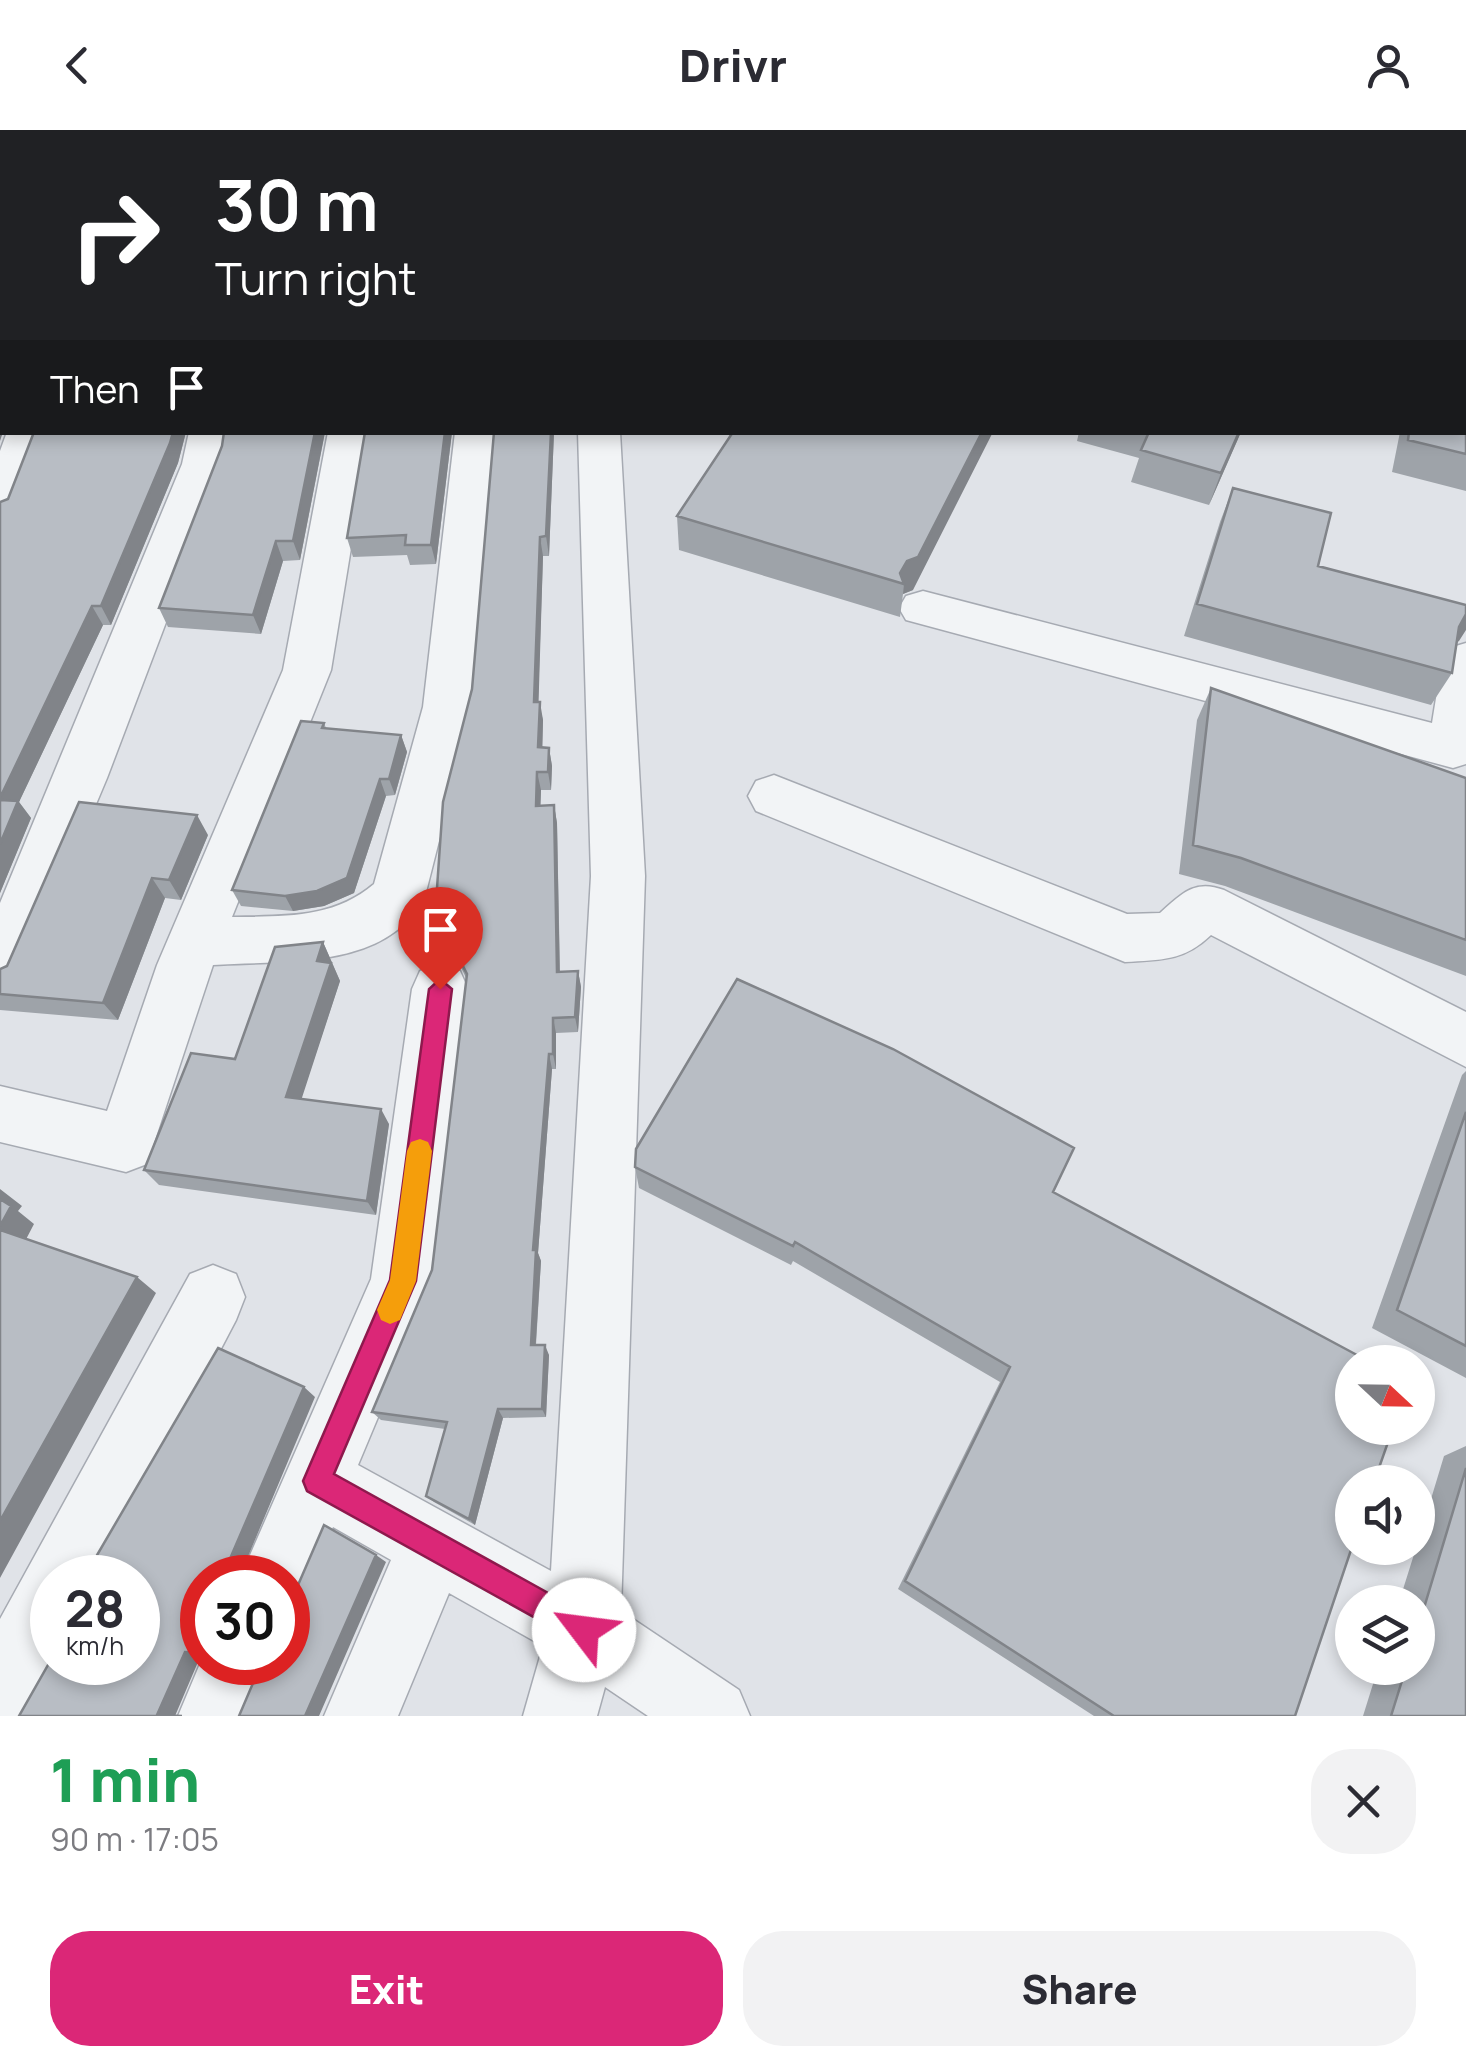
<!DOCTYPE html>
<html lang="en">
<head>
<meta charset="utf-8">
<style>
  body { margin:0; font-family:Manrope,sans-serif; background:#f2f2f3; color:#2b2b33; height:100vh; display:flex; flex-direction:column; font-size:38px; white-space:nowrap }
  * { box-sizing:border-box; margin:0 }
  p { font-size:32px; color:#7c7c81 }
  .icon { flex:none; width:55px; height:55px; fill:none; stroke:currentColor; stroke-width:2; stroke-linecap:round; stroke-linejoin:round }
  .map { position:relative; height:1586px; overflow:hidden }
  .sheet { display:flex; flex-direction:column; background:#fff; flex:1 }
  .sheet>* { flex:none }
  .hud { position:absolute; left:0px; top:0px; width:1468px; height:305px; box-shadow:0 5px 15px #0003; background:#202124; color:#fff; overflow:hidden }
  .needle { width:65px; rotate:112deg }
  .tools { position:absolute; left:1335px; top:1215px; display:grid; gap:20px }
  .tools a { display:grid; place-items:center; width:100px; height:100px; border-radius:50%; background:#fff; box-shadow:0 5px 15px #0003; font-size:50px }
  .speed { position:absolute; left:30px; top:1425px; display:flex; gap:20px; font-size:50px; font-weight:700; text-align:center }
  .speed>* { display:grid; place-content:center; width:130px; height:130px; border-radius:50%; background:#fff; box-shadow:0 5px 15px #0003; line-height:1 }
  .speed small { font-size:25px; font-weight:400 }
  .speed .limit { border:15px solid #d22; background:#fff; color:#111 }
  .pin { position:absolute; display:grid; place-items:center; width:85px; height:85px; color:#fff; margin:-102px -42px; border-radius:50% 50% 50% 0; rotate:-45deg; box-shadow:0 0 10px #0007 }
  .pin .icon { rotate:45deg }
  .me { position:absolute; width:110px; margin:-55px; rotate:300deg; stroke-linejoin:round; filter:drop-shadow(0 0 8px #0008) }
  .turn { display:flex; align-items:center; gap:35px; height:210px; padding:0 50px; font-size:45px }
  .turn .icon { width:130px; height:130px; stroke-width:2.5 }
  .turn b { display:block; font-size:70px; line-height:85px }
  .then { display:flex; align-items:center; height:95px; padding:0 50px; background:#0003; gap:20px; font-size:38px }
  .round { display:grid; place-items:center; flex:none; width:105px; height:105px; border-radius:40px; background:#f2f2f3 }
  .summary { display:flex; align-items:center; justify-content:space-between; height:170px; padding:0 50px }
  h1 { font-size:60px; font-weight:800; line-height:75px; color:#1e9e55 }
  .action { display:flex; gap:20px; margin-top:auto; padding:20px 50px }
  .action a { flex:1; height:115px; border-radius:40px; background:#db2777; color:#fff; font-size:40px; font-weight:800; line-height:115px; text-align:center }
  .action a+a { background:#f2f2f3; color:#2b2b33 }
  header { display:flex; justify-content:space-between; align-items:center; height:130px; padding:0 50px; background:#fff; font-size:45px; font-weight:800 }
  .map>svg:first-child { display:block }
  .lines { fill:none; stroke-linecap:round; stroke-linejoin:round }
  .minor-casing { stroke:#a6aab2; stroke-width:3 }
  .minor { fill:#f2f4f6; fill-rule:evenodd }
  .wall { fill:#9ea3a9 }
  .shaded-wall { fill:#818489 }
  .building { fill:#b8bdc4; stroke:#818489; stroke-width:2.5 }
  .route { fill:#db2777; stroke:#8e194d; stroke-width:2.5 }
  .slow { fill:#f59e0b }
</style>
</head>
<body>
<header><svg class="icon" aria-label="back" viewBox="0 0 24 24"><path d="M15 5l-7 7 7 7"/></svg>Drivr<svg class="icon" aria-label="person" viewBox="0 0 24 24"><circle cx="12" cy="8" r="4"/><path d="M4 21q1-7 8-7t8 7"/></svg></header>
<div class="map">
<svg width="1466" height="1586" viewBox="0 0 1466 1586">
  <rect width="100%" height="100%" fill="#e0e3e8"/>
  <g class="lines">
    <g class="minor-casing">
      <path id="minor" d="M36,0h36l1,2h-35z
        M7,302h43l-28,74 -6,11 -16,4v-70z
        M189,302h42l-5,32 -119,314 -79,188 -8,17 -20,7v-87l182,-439z
        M328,302h42l-39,238 -99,247c52,-1 101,2 142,-33l49,-177 32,-275h42l-24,275 -48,189c-37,75 -142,64 -212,69l-66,199 -21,8 -126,-30v-56l107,25 50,-146 126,-295z
        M578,302h42l25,444 -24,735 118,79 11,26h-102l-43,-29 -8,29h-74l20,-70 -94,-53 -51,123h-74l67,-156 -58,-33 -32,76 -13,6v-31h-48l131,-299 41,-290 8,-18 20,-7 20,7 8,18 -33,292 -77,184 193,106 40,-695z
        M923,461l509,132 10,-62 7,-13 17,-5v121l-13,4 -547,-148 -7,-12 7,-12z
        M774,645l353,139 33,-1c22,-20 35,-34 64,-23l242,122v55l-255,-132c-27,26 -50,25 -86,27l-369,-151 -8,-15 8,-15z
        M213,1135l23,9 9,23 -9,23 -135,258h-49v84h4l-27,54h-29v-97l190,-345z
        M202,1529v3h74l-23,54h-75z"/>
    </g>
    <use href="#minor" class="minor"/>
  </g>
  <path class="wall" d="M1466,0v361l-74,-19 8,-40h65z
    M34,302h152l-8,31 -67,162h-8l-84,177 12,16 -31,75v-391l8,-3z
    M224,302h101l-25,128 -17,1 -22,73 -93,-7 -9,-19 63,-162z
    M365,302h87l-16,132 -26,1 -3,-10 -54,2 -6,-19z
    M494,302h60l-5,124h-6l-5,146 5,18 -1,27 7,1 3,18 -1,24h-10l-1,16 14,-1 3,18 3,149 18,-1 3,16 -3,45 -22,1v36h-4l-14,184 3,8 -5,84 13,10 -3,62 -43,1 -28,107 -41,-23 -8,-6 19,-67 -64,-9 -9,-8 60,-142 34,-292 -5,-11 -27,-5 -6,-16 7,-29 37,-228z
    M733,302l180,158 -10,4 -3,23 -221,-67 -2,-34z
    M1079,302h162l-32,73 -78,-23 8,-24 -62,-17z
    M1233,358l85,78 141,75 -2,1 -5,31 -21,32 -247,-69 36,-114z
    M1211,558l255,90v198l-241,-90 -46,-12 18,-154z
    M324,593l2,5 75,7 6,17 -12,43 -9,1 -32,97 -30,13 -31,5 -52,-5 -9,-16z
    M208,705l-27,65 -16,-2 -47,122 -118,-10v-41l7,-3z
    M323,812l17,39 -39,117 88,26 -13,91 -217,-30 -15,-15 91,-111z
    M1466,941v307l-94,-50 90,-253z
    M635,1037l418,25 242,524h-201l-196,-127 102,-207 -207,-121 -2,4 -152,-77z
    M1466,1316v270h-103l15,-48h40v-66h-19l17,-54h2v-6l26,-86z"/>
  <path class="shaded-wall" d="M0,290l3,12 -3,9z
    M173,302h13l-8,31 -67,162 -10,-19z
    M315,302h10l-25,128 -7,-19z
    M445,302h7l-16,132 -5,-19z
    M551,302h3l-5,124 -3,-20z
    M982,302h11l-80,158 -10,4 1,-10 -4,-11z
    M1239,302h2l-32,73 12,-32z
    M540,407l3,19 -5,164 -4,-18z
    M276,411l7,20 -22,73 -8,-19z
    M92,476l11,19 -84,177 12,16 -31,75v-95z
    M1466,484v16l-7,11 -13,5z
    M540,572l3,18 -1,45 -4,-18z
    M401,605l6,17 -12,43 -6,-16z
    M549,618l3,18 -1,24 -3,-18z
    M537,642l4,18 -1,33 -4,-17z
    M380,649l6,17 -32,97 -30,13 -31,5 -8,-15z
    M554,675l3,18 3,165 -3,-16z
    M197,685l11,20 -27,65 -12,-20z
    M152,748l13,20 -47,122 -15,-17z
    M323,812l17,39 -43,132 -11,-16 31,-136z
    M578,841l3,16 -3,45 -3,-15z
    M553,888l3,15v36l-3,-15z
    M549,924l3,15 -14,184 3,8 -6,94 -4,-10 2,-95z
    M381,979l8,15 -13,91 -9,-14z
    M0,1059l22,17 -4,5 16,13 -12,23 -22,-16z
    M137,1147l19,16 -156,285v-57z
    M545,1215l4,10 -3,62 -4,-8z
    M304,1257l11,10 -76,181 -16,-3z
    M498,1279l5,9 -28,107 -6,-6z
    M376,1425l10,7 -67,154h-14z
    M185,1522l16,3 -26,61 -18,-1z"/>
  <path class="building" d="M0,0h23v2h-21v277h-2z
    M93,0h129v2h-148z
    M494,0h74v2h-74z
    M778,0h688v324l-58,-14 1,-8h56v-300h-689z
    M34,302h139l-3,11 -69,163h-9l-92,192v-296l8,-3z
    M224,302h91l-22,109h-17l-23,74 -94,-7 63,-162z
    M365,302h80l-14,113h-26l1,-10 -59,3z
    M494,302h57l-5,104 -6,1 -6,165h6l-2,45 11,1 -1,24h-11l-1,34 18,-1 3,167 21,-1 -3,46 -22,1v36h-4l-16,196h3l-5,95h14l-3,64h-44l-29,110 -43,-23 21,-74 -75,-10 60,-142 35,-296 -11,-22 -28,-6 2,-29h5l8,-115 29,-113z
    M733,302h249l-64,125 -11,4 -7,12 4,11 -227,-68z
    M1149,302h90l-18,41 -80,-23z
    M1233,358l98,25 -13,53 148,39v9l-7,13 -7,46 -255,-69z
    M1211,558l255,90v162l-225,-82 -48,-13z
    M301,591l23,2 -2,5 79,7 -12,44h-9l-33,99 -30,13 -32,5 -53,-6z
    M0,670l18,1 -18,43z
    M79,672l118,13 -28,65 -17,-2 -49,125 -103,-9v-25l7,-3z
    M323,812l-6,19 14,2 -45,134 95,12 -14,92 -223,-31 47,-117 44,6 40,-112z
    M737,849l156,70 181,99 -21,44 317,170h-18v66h41l-19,54h-22v65l-57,169h-181l-209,-135 105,-214 -215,-125 -2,4 -158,-79 1,-18z
    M1466,982v234l-69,-36z
    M0,1069l11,7 -11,20z
    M0,1100l137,47 -137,244z
    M218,1218l86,39 -81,188 48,1v2h-69v75l-17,-1 -28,63 25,1h-163l33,-58v4h86v-84h-76l1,-2 23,-2z
    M1466,1338v248h-75l15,-48h12v-40z
    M324,1395l52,30 -71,161h-66l23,-54h26v-60l4,-3z
    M52,1463v41l-16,-9v-5z"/>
  <path class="route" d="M440,849l12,10 -36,292 -82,193 261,145 4,11 -4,10 -11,5 -277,-154 -4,-10 87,-201 39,-291z"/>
  <path class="slow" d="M420,1009l8,3 4,9 -16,130 -16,39 -10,4 -9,-4 -4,-10 13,-30 17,-129 4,-9z"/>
</svg>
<div class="tools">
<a><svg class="needle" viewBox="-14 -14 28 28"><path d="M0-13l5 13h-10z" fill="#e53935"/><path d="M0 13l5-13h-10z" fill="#7c7c81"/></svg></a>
<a><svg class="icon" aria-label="sound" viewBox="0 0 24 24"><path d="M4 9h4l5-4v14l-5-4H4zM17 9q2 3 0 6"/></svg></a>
<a><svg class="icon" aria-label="layers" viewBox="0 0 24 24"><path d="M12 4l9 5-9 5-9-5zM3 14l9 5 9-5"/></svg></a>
</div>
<div class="speed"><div>28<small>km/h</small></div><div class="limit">30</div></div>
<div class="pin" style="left:440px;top:859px;background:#d93025"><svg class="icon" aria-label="arrive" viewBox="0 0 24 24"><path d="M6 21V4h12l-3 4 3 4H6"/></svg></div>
<svg class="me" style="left:584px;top:1500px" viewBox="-20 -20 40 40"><circle r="19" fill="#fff"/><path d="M0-13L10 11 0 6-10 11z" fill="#db2777"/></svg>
<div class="hud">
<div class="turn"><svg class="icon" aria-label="right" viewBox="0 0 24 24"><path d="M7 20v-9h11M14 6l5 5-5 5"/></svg><div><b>30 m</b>Turn right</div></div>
<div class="then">Then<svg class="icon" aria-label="arrive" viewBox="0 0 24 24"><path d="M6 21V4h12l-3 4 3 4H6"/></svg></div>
</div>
</div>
<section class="sheet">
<div class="summary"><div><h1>1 min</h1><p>90 m · 17:05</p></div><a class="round"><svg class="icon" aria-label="close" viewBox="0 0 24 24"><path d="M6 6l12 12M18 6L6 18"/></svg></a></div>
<div class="action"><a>Exit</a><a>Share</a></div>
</section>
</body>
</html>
